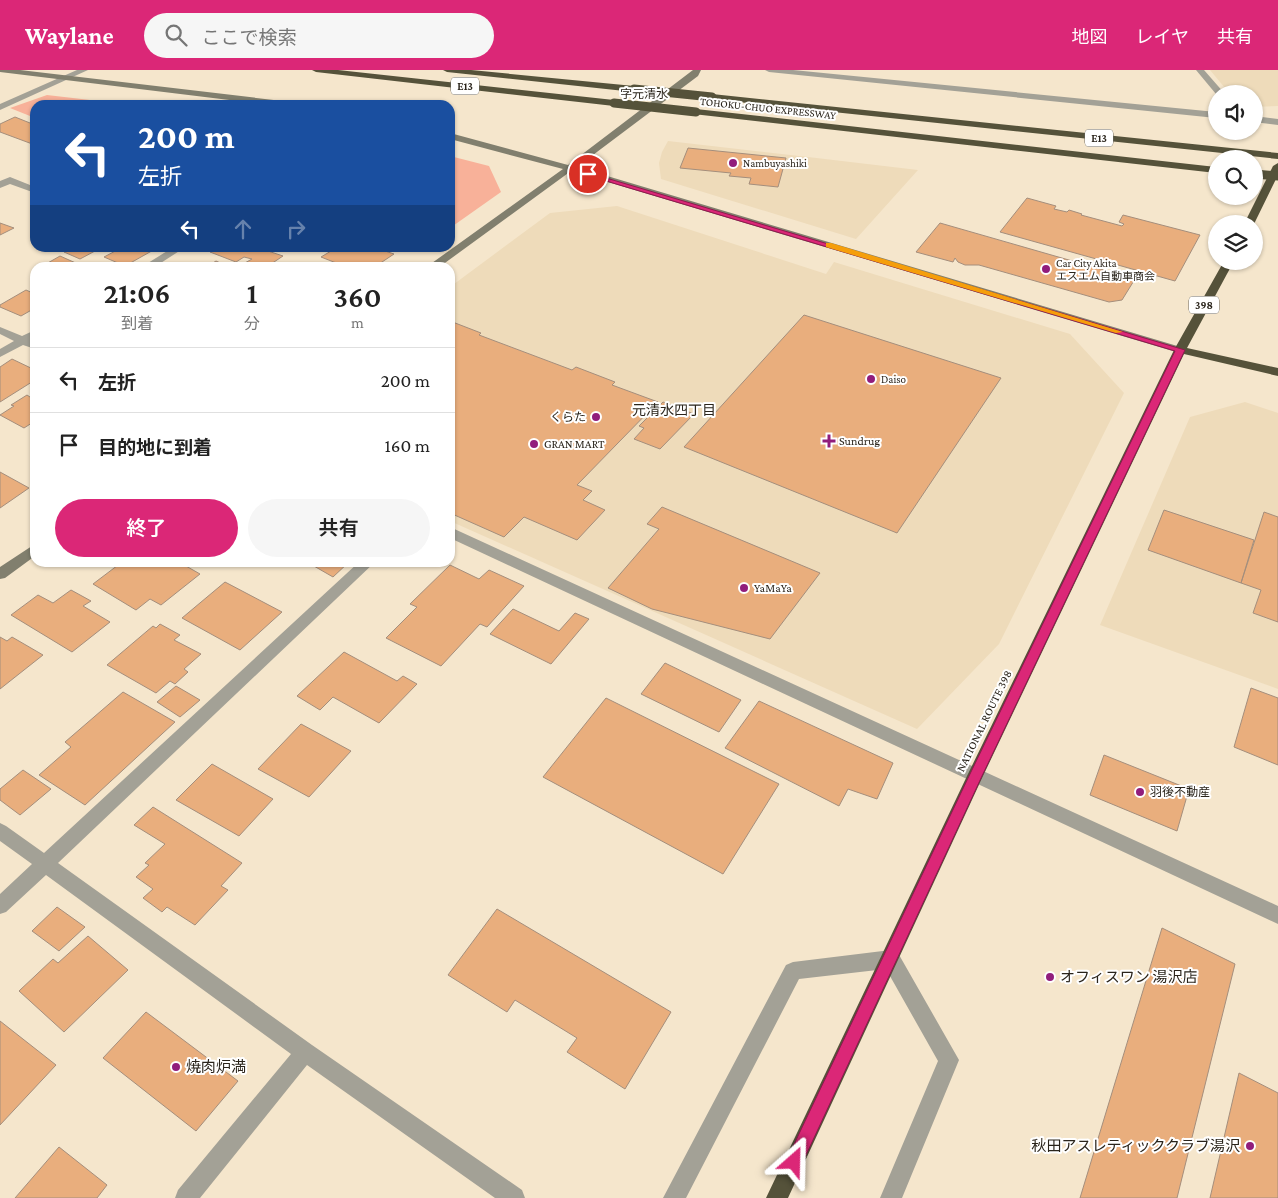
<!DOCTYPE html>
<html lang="ja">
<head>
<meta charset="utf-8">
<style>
  body { margin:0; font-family:"Crimson Pro","Noto Sans JP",serif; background:#f6f6f6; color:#222; height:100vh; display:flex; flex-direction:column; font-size:19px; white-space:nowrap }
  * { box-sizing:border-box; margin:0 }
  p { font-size:16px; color:#767676 }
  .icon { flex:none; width:28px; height:28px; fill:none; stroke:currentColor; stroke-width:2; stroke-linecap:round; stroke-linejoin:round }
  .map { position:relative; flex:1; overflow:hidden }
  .side { position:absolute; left:30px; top:192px; width:425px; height:305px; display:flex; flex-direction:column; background:#fff; border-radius:15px; box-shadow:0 1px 4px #0004 }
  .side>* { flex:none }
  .hud { position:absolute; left:30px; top:30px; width:425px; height:152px; border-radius:15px; box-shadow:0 1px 4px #0004; background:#1a4fa0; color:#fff; overflow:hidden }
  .controls { position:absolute; left:1208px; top:15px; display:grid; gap:10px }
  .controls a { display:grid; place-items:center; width:55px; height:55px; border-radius:50%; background:#fff; box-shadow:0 1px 4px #0004; font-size:25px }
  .pin { position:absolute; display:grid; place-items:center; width:42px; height:42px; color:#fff; margin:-21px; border:2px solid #fff; border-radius:50%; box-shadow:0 1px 5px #0007 }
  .me { position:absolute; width:55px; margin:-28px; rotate:25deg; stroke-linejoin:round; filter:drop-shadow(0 0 4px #0008) }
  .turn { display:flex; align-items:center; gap:18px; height:105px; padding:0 25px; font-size:22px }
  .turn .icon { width:65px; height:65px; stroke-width:2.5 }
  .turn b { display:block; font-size:35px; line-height:42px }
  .lanes { display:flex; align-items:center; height:48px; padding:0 25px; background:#0003; justify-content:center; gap:25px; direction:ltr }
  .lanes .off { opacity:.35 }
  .eta { display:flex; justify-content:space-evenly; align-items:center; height:85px; text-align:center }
  .eta b { font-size:30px; font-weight:600; line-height:35px }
  .primary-button { display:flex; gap:10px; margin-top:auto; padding:10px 25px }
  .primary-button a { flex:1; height:58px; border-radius:30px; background:#db2777; color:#fff; font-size:20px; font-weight:600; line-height:58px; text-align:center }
  .primary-button a+a { background:#f6f6f6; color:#222 }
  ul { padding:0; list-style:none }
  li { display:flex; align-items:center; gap:15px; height:65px; padding:0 25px; border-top:1px solid #e0e0e0 }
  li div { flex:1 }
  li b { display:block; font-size:19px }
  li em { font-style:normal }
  header { display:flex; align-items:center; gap:30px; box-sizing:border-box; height:70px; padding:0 25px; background:#db2777; color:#fff }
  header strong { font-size:24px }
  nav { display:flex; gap:28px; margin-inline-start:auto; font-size:18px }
  .search { width:350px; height:45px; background:#f6f6f6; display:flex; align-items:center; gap:12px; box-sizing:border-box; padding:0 18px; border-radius:28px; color:#767676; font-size:19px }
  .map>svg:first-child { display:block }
  .built { fill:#eedbba }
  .green { fill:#f8b199 }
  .building { fill:#e9ae7d; stroke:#a48e7c }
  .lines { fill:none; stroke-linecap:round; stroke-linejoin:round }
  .street { fill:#a3a196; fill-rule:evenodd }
  .secondary { fill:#817f6e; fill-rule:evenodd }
  .highway { fill:#55523a; fill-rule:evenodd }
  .highway-bridge { stroke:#55523a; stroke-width:9 }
  .route { fill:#db2777; stroke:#8e194d }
  .slow { fill:#f59e0b }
  .poi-dot { fill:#911d7c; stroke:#fff; stroke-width:2 }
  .labels { text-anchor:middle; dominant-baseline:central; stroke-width:4; stroke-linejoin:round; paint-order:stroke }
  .shield { fill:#fff; stroke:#6a665f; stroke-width:1 }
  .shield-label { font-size:11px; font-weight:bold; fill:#2a241b }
  .far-street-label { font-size:11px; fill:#2a241b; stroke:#fff }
  .far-poi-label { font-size:11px; fill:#2a241b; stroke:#fff; text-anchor:start }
  .far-quarter-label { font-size:12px; fill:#2a241b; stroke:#fff }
  .poi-label { font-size:12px; fill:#2a241b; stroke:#fff; text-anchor:start }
  .street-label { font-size:12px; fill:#2a241b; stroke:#fff }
  .neighbourhood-label { font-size:14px; fill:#2a241b; stroke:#fff }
  .near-poi-label { font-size:15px; fill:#2a241b; stroke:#fff; text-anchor:start }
</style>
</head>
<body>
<header>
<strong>Waylane</strong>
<div class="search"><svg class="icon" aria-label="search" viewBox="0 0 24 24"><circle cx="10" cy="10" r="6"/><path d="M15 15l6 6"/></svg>ここで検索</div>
<nav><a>地図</a><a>レイヤ</a><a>共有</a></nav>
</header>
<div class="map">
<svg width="1278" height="1128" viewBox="0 0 1278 1128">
  <rect width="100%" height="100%" fill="#f5e6cc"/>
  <path class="built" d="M1210,0h68v36l-24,1v-13h-24z
    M668,71l140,16 110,13 -62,69 -195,-60 -2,-16 3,-11z
    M617,136l209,68 8,-12 236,72 54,59 -125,251 -82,85 -467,-208v-234l100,-74z
    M1245,332l33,11v276l-178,-64 90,-208z"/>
  <path class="green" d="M47,25l86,10h-98v13l-25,-10z
    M450,86l39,10 12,26 -51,36z"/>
  <path class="building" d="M15,47l20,8v20l-35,-13v-8z
    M688,78l98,10 -8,29 -29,-3 2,-6 -22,-2 2,-3 -51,-5z
    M1027,128l29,8 -2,3 13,3 2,-2 13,4 -1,1 41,11 2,-2 -5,-2 4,-7 77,20 -25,46 -175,-49z
    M0,153l14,5 -14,7z
    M940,153l195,56 -13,21 -13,2 -130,-37h-14l-7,-3 -3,-4 -2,4 -37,-10z
    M73,178h13l9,3 -15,8 -16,-7z
    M121,178h36l-32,18 -21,-9z
    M214,178h45l24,8 -18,12h-13l-9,-4 9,-5 -8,-2 -8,5 -26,-10 6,-4z
    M336,178h40l18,6 -21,14h-24l-28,-11z
    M60,186l27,12h-48z
    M216,191l15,7h-26z
    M26,220l9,4v14l-14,8 -21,-9v-2z
    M804,245l197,63 -104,155 -213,-86z
    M450,251l31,12 -2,2 93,35 4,-3 39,15 -3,3 46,17 -81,83 15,6 -9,9 22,10 -28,30 -53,-23 -20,20 -54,-24z
    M12,289l23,11v10l-35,22v-35z
    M35,324v27l-11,7 -24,-13 14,-9 -3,-1 16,-10 3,2z
    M663,332l31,12 -34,35 -26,-10 10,-11 -5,-2z
    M0,402l29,16 -29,20z
    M662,437l158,66 -50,66 -118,-30 -44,-21 51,-59 -12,-5z
    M1164,440l90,30 -13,43 -93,-33z
    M1264,442l14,5v105l-25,-9 8,-23 -20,-7z
    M122,492h57l21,12 -39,31 -11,-6 -14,11 -43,-26z
    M307,492h42l-16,15z
    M450,495l29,14 10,-9 35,16 -37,41 -7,-3 -39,42 -55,-28 31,-31 -7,-3z
    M225,512l57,30 -42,38 -58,-32z
    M71,520l20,11 -8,5 27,16 -38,30 -61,-37 27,-20 15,8z
    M513,539l46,22 16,-18 14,6 -38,45 -61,-30z
    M160,554l20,11 -6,5 27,14 -17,15 4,3 -13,12 -5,-3 -14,12 -49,-28 46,-39 3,2z
    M0,567l7,4 5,-4 31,18 -43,34z
    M344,582l53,29 6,-5 14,8 -38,39 -46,-26 -13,13 -23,-14z
    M665,593l76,37 -22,32 -78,-38z
    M176,616l24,14 -20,17 -23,-15z
    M1251,618l27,10v67l-44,-18z
    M123,622l52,30 -90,83 -46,-30 32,-28 -6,-5z
    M606,628l173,86 -56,90 -180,-97z
    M759,631l134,62 -16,36 -29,-10 -9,17 -114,-58z
    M301,654l50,27 -42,46 -51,-28z
    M1104,685l85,34 -12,42 -87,-36z
    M212,694l61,35 -34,37 -63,-36z
    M23,700l28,19 -31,26 -20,-15v-11z
    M153,737l89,56 -21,23 7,4 -33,35 -28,-18 -5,5 -19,-14 10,-9 -17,-12 13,-12 -4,-2 20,-19 -31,-19z
    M57,837l28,20 -26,24 -27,-20z
    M497,839l174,103 -46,77 -58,-37 10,-14 -62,-38 -8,12 -59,-37z
    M1162,858l73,36 -58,234h-97z
    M88,866l40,34 -64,62 -45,-41 34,-32 5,4z
    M146,942l92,69 -42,50 -93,-73z
    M0,951l56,44 -56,60z
    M1239,1003l39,20v105h-68z
    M59,1077l48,38 -10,13h-82z"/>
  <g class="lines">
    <path class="street" d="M77,0h11l-88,40v-6z
      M765,0h28l423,42v6l-447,-46z
      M1196,0h8l21,24h-9z
      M1254,46l24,3v6l-24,-3z
      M10,107l25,10v6l-25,-9 -10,4v-7z
      M172,178h12l-31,20h-13z
      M0,257l22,9 13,-6v8l-4,2 4,2v7l-12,-4 -23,12v-8l14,-8 -14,-7z
      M450,457l828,379v18l-828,-386z
      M359,492h16l-317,301 254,182 210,145 3,8h-30l-188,-133 -107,133h-25l3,-8 113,-136 -245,-179 -40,37 -6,2v-20l32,-30 -32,-23v-18l6,3 38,27z
      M891,880l7,3 61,107 -57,138h-22l58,-137 -52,-92 -87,10 -113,219h-23l123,-233 7,-3z"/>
    <path class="secondary" d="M0,0h20l271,32 4,3h-25l-270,-33z
      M693,0h8l-3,6 -121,91 607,181 2,2 -6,3 -4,-1 -605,-181 -133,97h-13l138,-99 -113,-30v-6l118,32z
      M35,474v12l-30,22 -5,1v-12z"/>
    <path class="highway" d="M312,0h26l276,30 4,3 -4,3 -298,-34z
      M443,0h28l163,16 4,3 -4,3 -187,-20z
      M712,24l566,59v6l-569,-60v-4z
      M696,39l520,58v6l-523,-59 -1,-2z
      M1278,93v12l-24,49h-10l29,-58z
      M1224,191h10l-47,87 91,20v8l-94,-22 -201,422 -195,422h-22l201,-422 207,-426z"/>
    <path class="highway-bridge" d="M634,19l78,8
      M614,33l82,9
      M1254,104l24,2"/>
  </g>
  <path class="route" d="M586,102l599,178 -203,426 -182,392 -6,3 -6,-3 -2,-6 2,-5 181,-381 206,-425 -589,-176z"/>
  <path class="slow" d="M826,173h5l292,89 -7,1 -290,-86z"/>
  <g class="poi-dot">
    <circle cx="733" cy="93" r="5"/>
    <circle cx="1046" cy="199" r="5"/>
    <circle cx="871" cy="309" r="5"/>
    <circle cx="596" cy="347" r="5"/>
    <path d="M826.5 363.5h5v5h5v5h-5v5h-5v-5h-5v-5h5z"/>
    <circle cx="534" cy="374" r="5"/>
    <circle cx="744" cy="518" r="5"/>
    <circle cx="1140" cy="722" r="5"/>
    <circle cx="1050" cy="907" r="5"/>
    <circle cx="176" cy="997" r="5"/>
    <circle cx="1250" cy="1076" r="5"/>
  </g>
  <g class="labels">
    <g class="shield">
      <rect x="451" y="7.5" width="28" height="17" rx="4"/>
      <rect x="1085" y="59.5" width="28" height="17" rx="4"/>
      <rect x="1189" y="226.5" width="30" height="17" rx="4"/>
    </g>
    <g class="shield-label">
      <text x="465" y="16">E13</text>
      <text x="1099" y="68">E13</text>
      <text x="1204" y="235">398</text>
    </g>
    <g class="far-street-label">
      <text transform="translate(768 38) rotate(6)">TOHOKU-CHUO EXPRESSWAY</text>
    </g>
    <g class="far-poi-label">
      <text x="743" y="93">Nambuyashiki</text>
      <text x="1056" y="193">Car City Akita<tspan x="1056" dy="13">エスエム自動車商会</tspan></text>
      <text x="881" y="309">Daiso</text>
    </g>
    <g class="far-quarter-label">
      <text x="644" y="24">字元清水</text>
    </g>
    <g class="poi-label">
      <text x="586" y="347" text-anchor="end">くらた</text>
      <text x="839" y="371">Sundrug</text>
      <text x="544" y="374">GRAN MART</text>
      <text x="754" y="518">YaMaYa</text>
      <text x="1150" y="722">羽後不動産</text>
    </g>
    <g class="street-label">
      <text transform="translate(984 651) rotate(-64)">NATIONAL ROUTE 398</text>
    </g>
    <g class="neighbourhood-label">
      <text x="674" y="340">元清水四丁目</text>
    </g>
    <g class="near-poi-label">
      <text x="1060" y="907">オフィスワン 湯沢店</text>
      <text x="186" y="997">焼肉炉満</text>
      <text x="1240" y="1076" text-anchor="end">秋田アスレティッククラブ湯沢</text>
    </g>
  </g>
</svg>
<div class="controls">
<a><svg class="icon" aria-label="sound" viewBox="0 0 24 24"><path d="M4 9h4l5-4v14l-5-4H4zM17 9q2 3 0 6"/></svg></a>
<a><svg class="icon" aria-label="search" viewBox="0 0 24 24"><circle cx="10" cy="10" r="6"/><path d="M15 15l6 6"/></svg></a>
<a><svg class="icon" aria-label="layers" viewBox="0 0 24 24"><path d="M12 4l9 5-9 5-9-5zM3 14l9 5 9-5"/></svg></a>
</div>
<div class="pin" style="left:588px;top:104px;background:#d93025"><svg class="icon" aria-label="arrive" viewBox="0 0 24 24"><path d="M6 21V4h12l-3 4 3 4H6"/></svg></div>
<svg class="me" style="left:794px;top:1092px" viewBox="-20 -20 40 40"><path d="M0-17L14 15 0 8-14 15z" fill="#db2777" stroke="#fff" stroke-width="4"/></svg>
<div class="hud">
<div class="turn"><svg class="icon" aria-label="left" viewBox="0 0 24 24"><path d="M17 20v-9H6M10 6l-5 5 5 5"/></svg><div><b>200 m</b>左折</div></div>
<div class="lanes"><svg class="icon" aria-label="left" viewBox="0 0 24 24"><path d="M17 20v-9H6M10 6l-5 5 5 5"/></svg><svg class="icon off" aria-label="ahead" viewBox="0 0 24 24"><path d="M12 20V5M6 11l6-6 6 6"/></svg><svg class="icon off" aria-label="right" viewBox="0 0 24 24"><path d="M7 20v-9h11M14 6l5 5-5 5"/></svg></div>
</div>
<section class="side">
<div class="eta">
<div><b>21:06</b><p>到着</p></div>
<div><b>1</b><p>分</p></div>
<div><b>360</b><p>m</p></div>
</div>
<ul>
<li><svg class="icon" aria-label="left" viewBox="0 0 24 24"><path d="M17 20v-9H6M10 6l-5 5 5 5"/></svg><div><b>左折</b></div><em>200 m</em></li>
<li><svg class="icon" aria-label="arrive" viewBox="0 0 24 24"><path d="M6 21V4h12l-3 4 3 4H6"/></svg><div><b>目的地に到着</b></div><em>160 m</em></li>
</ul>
<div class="primary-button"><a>終了</a><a>共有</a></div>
</section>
</div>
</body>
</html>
